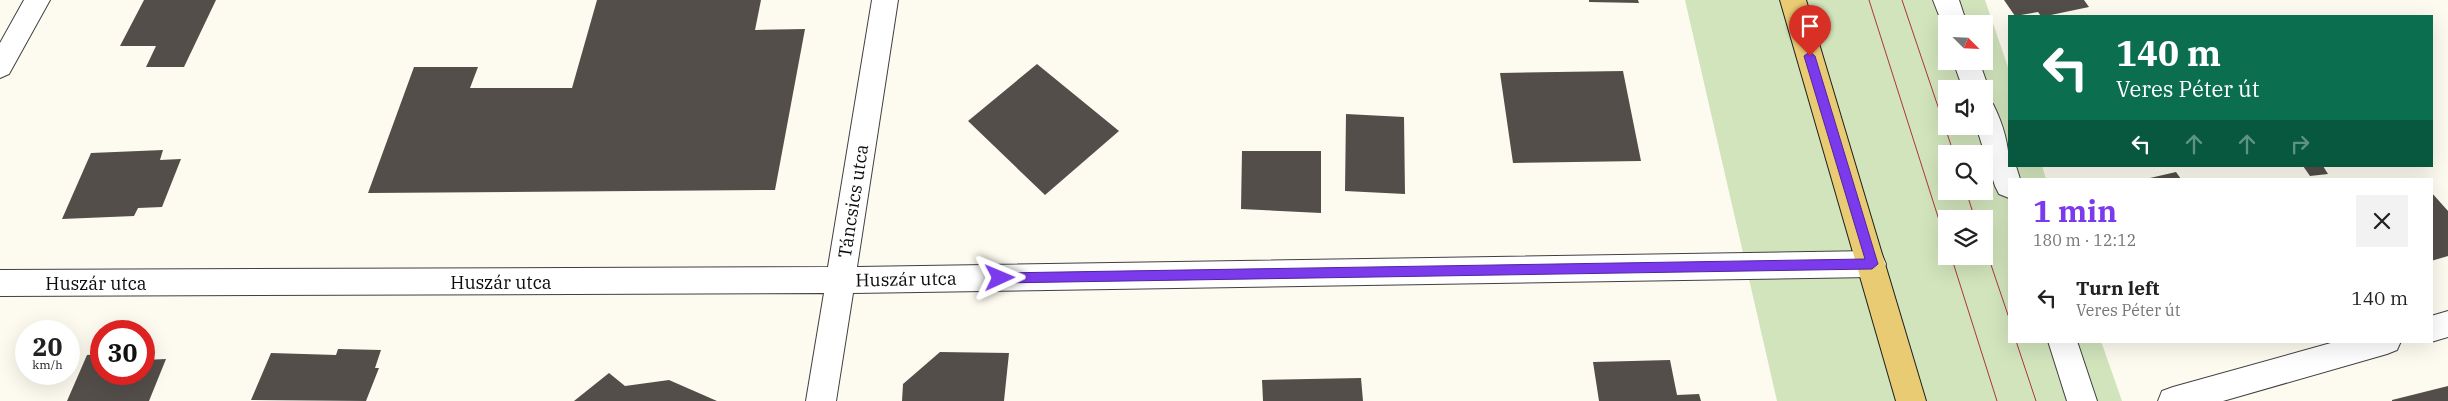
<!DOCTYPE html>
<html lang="en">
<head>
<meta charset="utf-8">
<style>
  body { margin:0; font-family:"IBM Plex Serif",serif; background:#f2f2f2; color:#222; height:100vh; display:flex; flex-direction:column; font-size:19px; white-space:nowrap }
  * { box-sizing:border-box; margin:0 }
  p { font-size:16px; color:#767676 }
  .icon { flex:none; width:28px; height:28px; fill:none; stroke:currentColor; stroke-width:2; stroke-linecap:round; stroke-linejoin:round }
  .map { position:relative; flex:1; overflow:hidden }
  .side { position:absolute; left:2008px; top:178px; width:425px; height:165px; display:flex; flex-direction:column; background:#fff; border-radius:0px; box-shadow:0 5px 20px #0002 }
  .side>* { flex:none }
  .top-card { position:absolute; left:2008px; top:15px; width:425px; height:152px; border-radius:0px; box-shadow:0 5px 20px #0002; background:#0b6e4f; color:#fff; overflow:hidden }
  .needle { width:32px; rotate:114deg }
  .buttons { position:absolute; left:1938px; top:15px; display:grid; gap:10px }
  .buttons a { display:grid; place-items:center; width:55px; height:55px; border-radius:0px; background:#fff; box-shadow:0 5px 20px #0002; font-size:25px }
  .speed { position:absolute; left:15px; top:320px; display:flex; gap:10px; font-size:25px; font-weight:700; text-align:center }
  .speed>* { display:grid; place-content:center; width:65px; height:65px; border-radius:50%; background:#fff; box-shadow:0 5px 20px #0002; line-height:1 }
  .speed small { font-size:12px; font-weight:400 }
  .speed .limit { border:8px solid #d22; background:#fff; color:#111 }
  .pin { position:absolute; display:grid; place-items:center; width:42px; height:42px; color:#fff; margin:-51px -21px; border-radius:50% 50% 50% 0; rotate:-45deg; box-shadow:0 0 5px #0007 }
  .pin .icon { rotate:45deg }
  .me { position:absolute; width:55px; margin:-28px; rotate:89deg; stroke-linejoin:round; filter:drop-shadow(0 0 4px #0008) }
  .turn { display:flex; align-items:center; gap:18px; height:105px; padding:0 25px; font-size:22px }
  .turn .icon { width:65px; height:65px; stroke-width:2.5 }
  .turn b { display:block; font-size:35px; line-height:42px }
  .lanes { display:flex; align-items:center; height:48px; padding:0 25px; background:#0003; justify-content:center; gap:25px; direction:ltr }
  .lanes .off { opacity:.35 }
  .round { display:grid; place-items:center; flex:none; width:52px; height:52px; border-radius:0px; background:#f2f2f2 }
  .headline { display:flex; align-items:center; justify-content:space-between; height:85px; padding:0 25px }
  h1 { font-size:30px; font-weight:800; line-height:38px; color:#7c3aed }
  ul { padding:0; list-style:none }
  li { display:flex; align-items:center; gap:15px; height:70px; padding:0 25px }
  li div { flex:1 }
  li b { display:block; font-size:19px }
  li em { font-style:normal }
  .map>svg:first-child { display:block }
  .green { fill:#d1e4bc; fill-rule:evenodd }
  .building { fill:#544e4b }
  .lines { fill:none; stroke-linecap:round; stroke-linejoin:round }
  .minor-casing { stroke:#404040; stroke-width:2 }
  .primary-casing { stroke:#1e1e1e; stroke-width:2 }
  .minor { fill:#fff; fill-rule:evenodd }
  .primary { fill:#e9cb73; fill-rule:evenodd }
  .tram { stroke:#ad353c; stroke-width:1 }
  .route { fill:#7c3aed; stroke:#51269a }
  .labels { text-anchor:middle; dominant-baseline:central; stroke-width:5; stroke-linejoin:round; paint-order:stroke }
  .street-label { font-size:18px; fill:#0d0d0d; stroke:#fff }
</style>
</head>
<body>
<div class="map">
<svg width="2448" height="401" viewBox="0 0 2448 401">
  <rect width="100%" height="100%" fill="#fdfaef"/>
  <path class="green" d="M1685,0h300l24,70v96h33l4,13h-37v162h92l21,60h-345zM1946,24h38v37h-38zM1946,89h38v37h-38zM1946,154h38v37h-38zM1946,219h38v37h-38z"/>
  <path class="building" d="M144,0h72l-32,67h-38l10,-21h-36z
    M597,0h164l-6,30 50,-1 -30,161 -407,3 46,-126h64l-8,21h102z
    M1589,0h49l1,3 -50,-1z
    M2004,0h80l5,7 -43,9h-5l-3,-4 -23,4z
    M1037,64l82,67 -74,64 -77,-74z
    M1623,71l18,90 -128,2 -13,-90z
    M1346,114l58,3 1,77 -60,-3z
    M163,150l-3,10 21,-1 -19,48 -24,1 -4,8 -72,3 29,-66z
    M1242,151h79v62l-80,-4z
    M2303,166h20l5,8 -18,2z
    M2176,172l5,7h-31v-1z
    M2431,192l17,19v45l-17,5z
    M338,349l43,1 -6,18h4l-13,33 -115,-1 20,-47 65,2z
    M940,352l69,1 -5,48h-102l1,-17z
    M101,354v20h43v-14l22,-1 -17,42h-82l20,-46z
    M1670,360l7,35 22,-1 2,7h-102l-6,-39z
    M609,373l16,13 44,-6 48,21h-143z
    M1361,378l2,23h-100l-1,-21z
    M2448,386v15h-56v-1z"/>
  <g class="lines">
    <g class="minor-casing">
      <path id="minor" d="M24,0h26l-41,74 -9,4v-35z
        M872,0h26l-41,267 1015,-16 10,4 4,9 -4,9 -10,4 -1019,16 -17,108h-30l18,-108 -824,3v-26l828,-3z
        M1933,0h26l8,24h-21l-1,7z
        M1953,61h26l10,28 -4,8 -1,-8h-21z
        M1984,101l9,3c10,20 16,40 16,62h7l4,13h-11v19l-10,-4 -4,-8 -19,-60h8z
        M2448,311v26l-17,5 -3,-1h3v-25z
        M2048,341h29l20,60h-30z
        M2338,341h63l-4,9 -10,4 -164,47h-65l4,-10 11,-4z"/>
    </g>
    <g class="primary-casing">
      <path id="primary" d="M1780,0h26l120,401h-30z"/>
    </g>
    <use href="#minor" class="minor"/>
    <use href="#primary" class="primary"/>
    <path class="tram" d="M1869,0l77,242
      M1902,0l52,154
      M1966,191l9,28
      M1984,244l25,74
      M1951,256l46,145
      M2016,341l20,60"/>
  </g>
  <path class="route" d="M1810,52l5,4 63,208 -6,5 -872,14 -6,-5 6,-5 865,-14 -61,-203z"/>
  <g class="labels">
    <g class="street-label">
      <text transform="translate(853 201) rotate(-81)">Táncsics utca</text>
      <text transform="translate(906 279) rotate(-1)">Huszár utca</text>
      <text x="501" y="282">Huszár utca</text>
      <text x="96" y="283">Huszár utca</text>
    </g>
  </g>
</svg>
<div class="buttons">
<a><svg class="needle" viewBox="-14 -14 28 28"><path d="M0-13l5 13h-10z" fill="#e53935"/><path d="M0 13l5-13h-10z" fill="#767676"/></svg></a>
<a><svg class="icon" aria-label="sound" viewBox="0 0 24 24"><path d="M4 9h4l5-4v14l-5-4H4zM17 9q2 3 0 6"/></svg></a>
<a><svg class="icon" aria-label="search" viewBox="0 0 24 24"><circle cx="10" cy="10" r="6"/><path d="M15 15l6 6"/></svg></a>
<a><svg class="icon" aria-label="layers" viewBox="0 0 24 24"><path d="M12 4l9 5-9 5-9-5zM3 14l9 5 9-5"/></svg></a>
</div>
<div class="speed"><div>20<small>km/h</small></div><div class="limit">30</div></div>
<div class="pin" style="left:1810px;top:56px;background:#d93025"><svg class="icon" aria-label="arrive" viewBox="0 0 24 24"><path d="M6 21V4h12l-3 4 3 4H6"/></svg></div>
<svg class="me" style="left:1000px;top:278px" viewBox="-20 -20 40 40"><path d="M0-17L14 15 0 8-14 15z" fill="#7c3aed" stroke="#fff" stroke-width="4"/></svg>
<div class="top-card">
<div class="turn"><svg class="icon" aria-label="left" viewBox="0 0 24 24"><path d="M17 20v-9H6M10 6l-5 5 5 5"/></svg><div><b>140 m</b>Veres Péter út</div></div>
<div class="lanes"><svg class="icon" aria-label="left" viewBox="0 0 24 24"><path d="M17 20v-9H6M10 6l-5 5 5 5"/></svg><svg class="icon off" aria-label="ahead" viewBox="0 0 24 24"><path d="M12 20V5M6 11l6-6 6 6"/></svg><svg class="icon off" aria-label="ahead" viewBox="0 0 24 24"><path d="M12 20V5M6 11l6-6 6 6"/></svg><svg class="icon off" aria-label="right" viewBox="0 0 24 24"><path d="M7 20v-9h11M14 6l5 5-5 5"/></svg></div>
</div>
<section class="side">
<div class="headline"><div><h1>1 min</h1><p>180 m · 12:12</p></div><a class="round"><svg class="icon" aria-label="close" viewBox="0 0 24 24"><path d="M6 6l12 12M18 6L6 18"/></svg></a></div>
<ul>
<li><svg class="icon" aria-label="left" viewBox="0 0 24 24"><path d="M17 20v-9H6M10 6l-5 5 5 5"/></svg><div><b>Turn left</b><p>Veres Péter út</p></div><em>140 m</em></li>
</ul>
</section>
</div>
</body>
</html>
